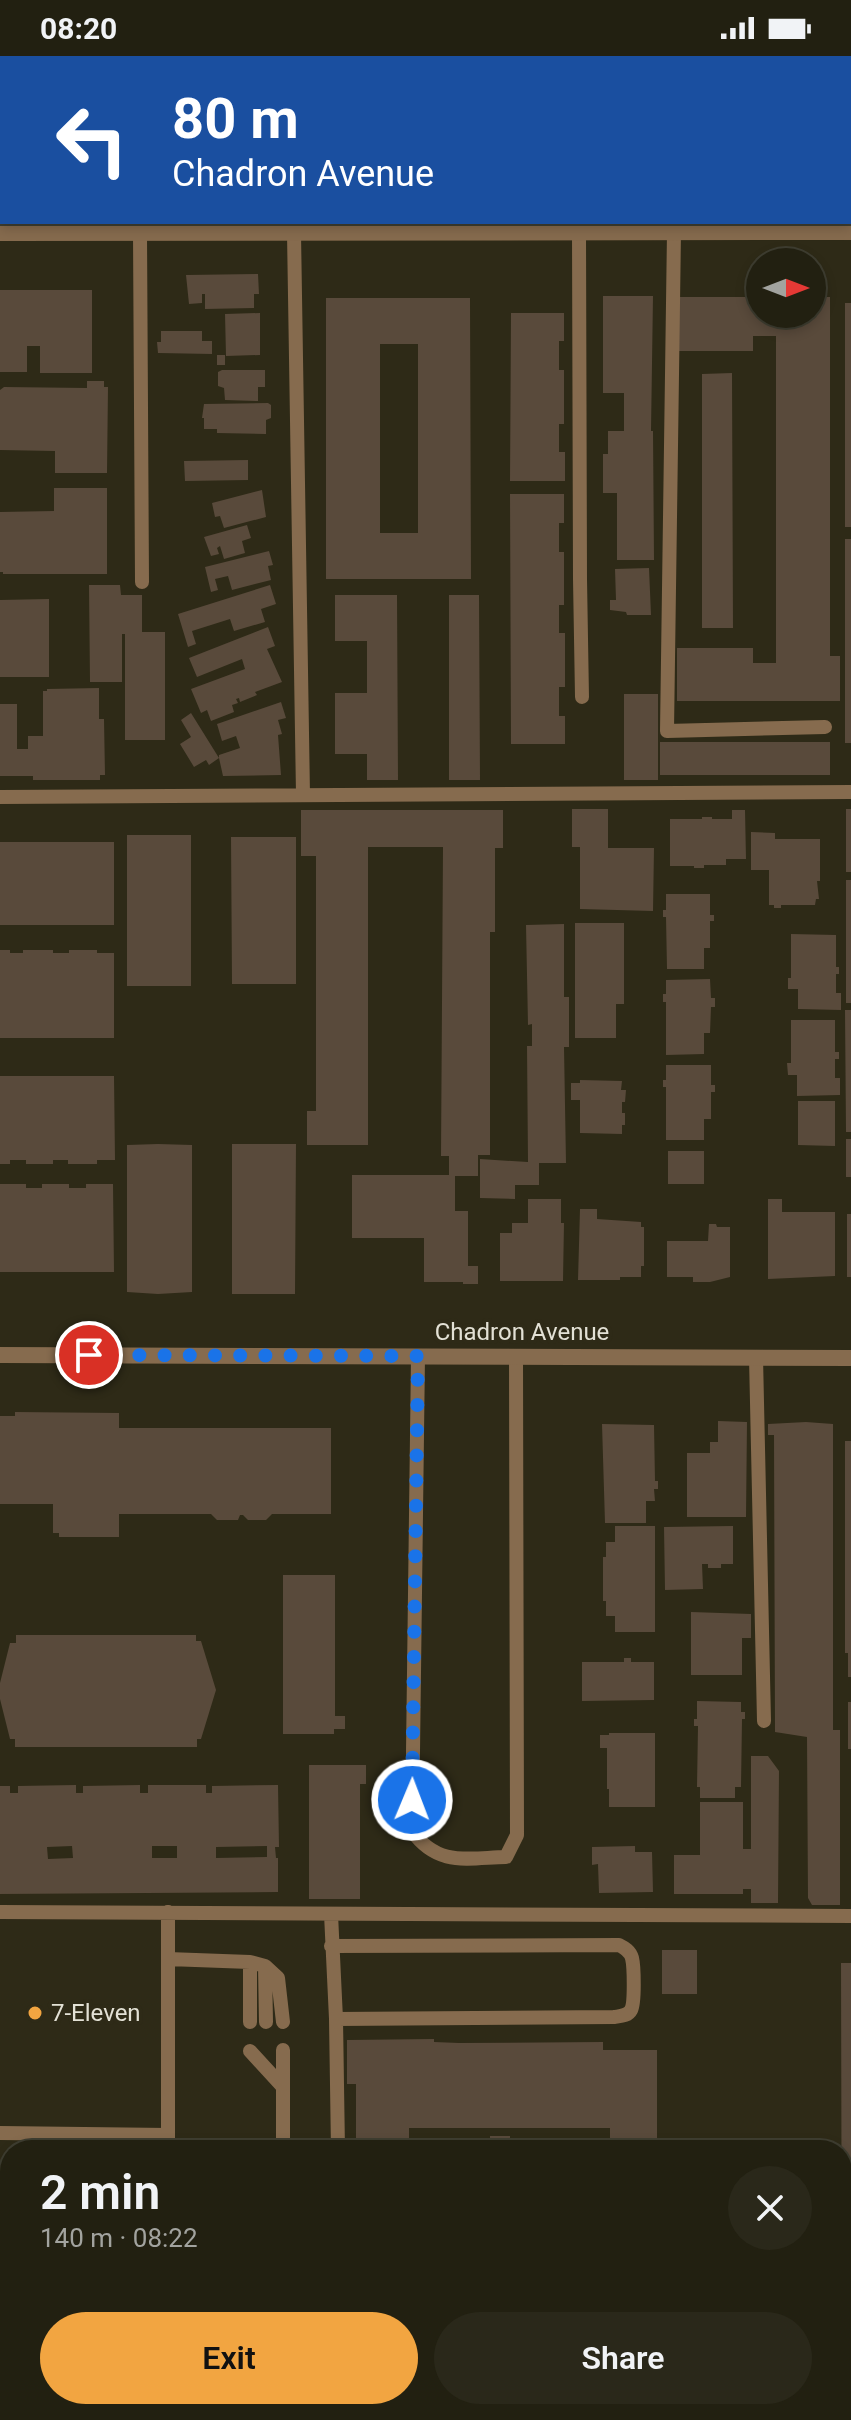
<!DOCTYPE html>
<html lang="en">
<head>
<meta charset="utf-8">
<style>
  body { margin:0; font-family:Roboto,sans-serif; background:#2a281a; color:#f1f3f6; height:100vh; display:flex; flex-direction:column; font-size:30px; white-space:nowrap }
  * { box-sizing:border-box; margin:0 }
  p { font-size:26px; color:#a2a39f }
  .icon { flex:none; width:44px; height:44px; fill:none; stroke:currentColor; stroke-width:2; stroke-linecap:round; stroke-linejoin:round }
  .map { position:relative; flex:1; overflow:hidden }
  .panel { position:absolute; left:0px; top:2084px; width:852px; height:280px; display:flex; flex-direction:column; background:#222011; border-radius:32px 32px 0 0; box-shadow:0 4px 12px #0003,0 0 0 2px #3f3e31 }
  .panel>* { flex:none }
  .guide { position:absolute; left:0px; top:0px; width:852px; height:168px; box-shadow:0 4px 12px #0003,0 0 0 2px #3f3e31; background:#1a4fa0; color:#fff; overflow:hidden }
  .needle { width:52px; rotate:90deg }
  .buttons { position:absolute; left:746px; top:192px; display:grid; gap:16px }
  .buttons a { display:grid; place-items:center; width:80px; height:80px; border-radius:50%; background:#222011; box-shadow:0 4px 12px #0003,0 0 0 2px #3f3e31; font-size:40px }
  .pin { position:absolute; display:grid; place-items:center; width:68px; height:68px; color:#fff; margin:-34px; border:4px solid #fff; border-radius:50%; box-shadow:0 2px 8px #0007 }
  .me { position:absolute; width:88px; margin:-44px; rotate:1deg; stroke-linejoin:round; filter:drop-shadow(0 0 6px #0008) }
  .turn { display:flex; align-items:center; gap:28px; height:168px; padding:0 40px; font-size:36px }
  .turn .icon { width:104px; height:104px; stroke-width:2.5 }
  .turn b { display:block; font-size:56px; line-height:68px }
  .round { display:grid; place-items:center; flex:none; width:84px; height:84px; border-radius:42px; background:#2a281a }
  .headline { display:flex; align-items:center; justify-content:space-between; height:136px; padding:0 40px }
  h1 { font-size:48px; font-weight:600; line-height:60px }
  .primary-button { display:flex; gap:16px; margin-top:auto; padding:16px 40px }
  .primary-button a { flex:1; height:92px; border-radius:48px; background:#f2a541; color:#111; font-size:32px; font-weight:600; line-height:92px; text-align:center }
  .primary-button a+a { background:#2a281a; color:#f1f3f6 }
  .status { display:flex; justify-content:space-between; align-items:center; height:56px; padding:0 40px; background:#222011; direction:ltr }
  .status svg { height:22px; fill:currentColor }
  .map>svg:first-child { display:block }
  .building { fill:#594a3b; fill-rule:evenodd }
  .lines { fill:none; stroke-linecap:round; stroke-linejoin:round }
  .service { stroke:#866b4e; stroke-width:14 }
  .minor { stroke:#866b4e; stroke-width:16 }
  .route { stroke:#1a73e8; stroke-width:14; stroke-dasharray:0 25.2 }
  .poi-dot { fill:#f2a541; stroke:#2e2a17; stroke-width:3 }
  .labels { text-anchor:middle; dominant-baseline:central; stroke-width:8; stroke-linejoin:round; paint-order:stroke }
  .street-label { font-size:24px; fill:#e3e1d5; stroke:#2e2a17 }
  .poi-label { font-size:24px; fill:#e3e1d5; stroke:#2e2a17; text-anchor:start }
</style>
</head>
<body>
<div class="status"><b>08:20</b><svg viewBox="0 0 49 12"><path d="M0 12V9h3v3zM5 12V6h3v6zM10 12V3h3v9zM15 12V0h3v12zM26 1h20v11H26zM47 4h2v5h-2z"/></svg></div>
<div class="map">
<svg width="851" height="2364" viewBox="0 0 851 2364">
  <rect width="100%" height="100%" fill="#2e2a17"/>
  <path class="building" d="M258,218l1,20h-5v14l-49,1v-15h-3v9l-13,1 -3,-29z
    M0,234h92v83h-52v-27h-13v26h-27z
    M603,240h50l-2,135h2l1,129h-37v-67h-14v-39h5v-23h16v-38h-21z
    M677,241h83v17h52v-17h18v359h10v45h-163v-53h76v15h23v-327h-23v15h-76z
    M326,242h144l1,281h-145zM380,288h38v189h-38z
    M845,247h6v224h-6z
    M260,257v42l-34,1 -1,-42z
    M511,257h53v28h-5v29h5v54h-5v28h6v29h-55z
    M161,275h41v10h10v13l-54,-1 -1,-11h4z
    M217,299h8v10h-8z
    M222,314h43v17h-7v14l-33,-1 -1,-12 -6,-2v-14z
    M732,317l1,255h-31v-254z
    M87,325h17v6h4l-1,86h-52v-22l-55,-1v-60l4,-3 83,1z
    M268,347l3,2v13l-5,2v14l-49,-1v-4h-13v-11h-2l2,-14z
    M248,404v20l-63,1 -1,-20z
    M54,432h53v86h-104v-2h-3v-60l54,-1z
    M262,434l4,27 -42,11 -4,-12 -5,1 -3,-14z
    M510,438h54v29h-5v29h5v53h-5v28h6v54h-6v29h6v28h-54z
    M247,469l4,13 -9,3 3,12 -21,6 -4,-13 -3,2 2,6 -8,2 -7,-19z
    M845,483h6v204h-6z
    M269,495l4,14 -5,1 3,14 -39,10 -4,-14 -13,3 3,11 -7,2 -6,-25z
    M649,512l2,47h-24l-1,-3 -16,-2v-10h6l-1,-31z
    M89,529h31l1,10h21v37h23v108h-40v-106h-3v48h-32z
    M270,529l6,19 -15,5 4,13 -31,9 -4,-12 -38,12 4,13 -8,3 -10,-33z
    M335,539h62l1,185h-31v-26h-32v-61h32v-52h-32z
    M449,539h30l1,185h-31z
    M49,543v78h-49v-77z
    M268,571l7,19 -8,3 15,33 -27,10 2,3 -17,7 -1,-4 -3,1 2,4 -6,2 2,7 -23,9 -4,-11 -6,3 -10,-24 54,-20 -3,-10 -45,18 -8,-19z
    M99,632v31h5l1,56h-5v5h-67v-4h-33v-72h17v45h11v-13h15v-45h4v-2z
    M624,638h34v86h-34z
    M281,646l5,16 -8,2 4,14 -4,1 3,40 -58,1 -4,-18 -10,7 -3,-5 -12,7 -14,-23 11,-7 -10,-17 10,-7 28,45v-3l21,-7 -4,-12 -14,5 -5,-17z
    M660,686h170v33h-170z
    M572,753h36v39h46l-1,63 -73,-2v-62h-8z
    M846,753h5v63h-5z
    M301,754h202v38h-8v84h-5v223h-12v21h-23v35h13v55h10v18h-15v-2h-39v-44h-72v-63h97v-19h-8l2,-309h-75v298h-61v-34h9v-255h-15z
    M732,754h13l1,49h-20v6h-22v3h-10v-2h-24v-47h32v-2h10v2h20z
    M751,776l24,1v6h45v42h-3l2,18h-3l-1,6h-34v3h-7v-3h-5v-35h-18z
    M127,779h64v151h-64z
    M231,781h65v147h-64z
    M0,786h114v83h-114z
    M846,824h5v123h-5z
    M666,838h44v21h4v6h-4v27h-6v21h-37l-1,-52h-3v-7h3z
    M575,867h49v81h-8v34h-41z
    M564,868v73h5v50h-5l2,116h-27v22h-24v14l-35,-1v-39l48,3 -1,-116h5v-22l-4,1 -2,-100z
    M791,878l45,1v32h3v7h-3v19h5v17l-43,-1v-20h-10v-11h3z
    M0,894h10v3h13v-3h30v3h16v-3h28v3h17v85h-114z
    M710,923l1,19h4v9h-4l-1,26h-6v21l-38,1v-53h-3v-8h3v-14z
    M845,954h6v122h-5z
    M791,964h44v32h4v7h-4v19h5v17l-43,1v-21h-9l-1,-12h4z
    M666,1009h45v20h4v7h-4v27h-7v21h-38v-53h-3v-7h3z
    M0,1020h114l1,84h-18v4h-29v-4h-15v4h-27v-4h-16v4h-10z
    M580,1024l42,1 -1,9h5l-1,12h-3v11h3v12h-3v9l-42,-1v-33h-9v-17h9z
    M798,1045h37v45l-37,-1z
    M846,1083h5v38h-5z
    M158,1088l34,1v147l-34,2 -31,-2v-147z
    M232,1088h64l-1,150h-63z
    M668,1095h36v33h-36z
    M0,1128h26v4h16v-4h27v4h17v-4h27l1,88h-114z
    M528,1143h33v24h3l-1,58h-63v-48h12v-10h16z
    M768,1143h14v13h53v64l-67,3z
    M580,1153h17v10l44,3v5h3v39h-3v11h-21v3h-42z
    M847,1158h4v63h-4z
    M709,1168h7l1,3h13v50l-20,5h-17v-5h-26v-36h41z
    M15,1356l104,1v15h212v86h-59l-6,6h-18l-5,-5h-3l-2,5h-21l-6,-6h-92v23h-60v-4h-6v-29h-53v-88h15z
    M718,1365l29,1 -1,95h-59v-64h23v-11h8z
    M806,1366l27,2v306h7v175h-28l-4,-7 -1,-161 -32,-5 -1,-297h-6v-11z
    M602,1368l52,1 1,56h3v8h-4l1,12h-9v22h-41z
    M845,1385h6v236h-3v-24h-3z
    M615,1470h40v106h-40v-16h-9v-15h-3v-44h3v-15h9z
    M733,1470v38h-12v4h-13v-4h-6l1,25 -38,1 -1,-63z
    M283,1519h52v141h10v13h-11v5h-51z
    M691,1556l60,2v24h-9v37h-51z
    M16,1579h180v6h5l15,49 -15,49h-4v8h-182v-8h-5l-10,-40v-16l10,-40h6z
    M624,1602h7v4h23v38l-72,1v-39h42z
    M697,1645l44,1v10h4v7h-3l-1,68h-6v11h-35v-11h-3l1,-61h-4v-7h3z
    M848,1646h3v47h-3z
    M609,1677h46v74h-46v-18h-2v-41h-7v-13h9z
    M751,1700h17l11,15 -1,132h-27v-14h-8v5h-69v-39h26v-53h43v47h8z
    M309,1709h57v19h-6v115h-51z
    M76,1729v8h7v-7l57,-1v8h8v-8h58v8h6v-7l66,-1 1,62h-4l1,11h2v34l-278,2v-108h10v7h8v-7zM72,1790l1,12 -25,1 -1,-12zM152,1790h25v12h-25zM267,1790v11l-51,1v-11z
    M635,1790v6h17l1,40 -54,1 -1,-29 -6,1v-18z
    M662,1894h35v44h-35z
    M841,1907h10v413h-9z
    M434,1983v3l25,1 144,-1v8h54v100h-86v-4h39v-18h-201v22h-53v-66h-9v-44z
    M490,2080h20v5l47,1v8h-134v-8h67z"/>
  <g class="lines">
    <path class="service" d="M212,0v2
      M774,0v2
      M391,2v-2
      M579,176l1,347 2,118
      M674,176l-7,499 158,-4
      M140,177l2,349
      M294,177l9,562
      M0,741l851,-5
      M418,1300l-6,475c26,36 55,27 94,26l11,-22 -1,-479
      M756,1301l8,364
      M0,1856l851,4
      M331,1858l5,105 2,131
      M331,1890l288,-1c6,3 11,6 13,13 2,8 3,45 -1,52 -3,6 -11,6 -17,7l-278,2
      M168,1903l82,3 15,4 13,12 5,44
      M250,1906v60
      M265,1910l1,56
      M283,1994v93
      M250,1995l33,36
      M0,2077l168,2
      M168,2094v-238
      M0,2256h10
      M168,2354v10
      M341,2354v10"/>
    <path class="minor" d="M0,177l851,-1
      M0,1299l851,3"/>
  </g>
  <g class="lines">
    <path class="route" d="M89,1299l329,1 -6,444"/>
  </g>
  <circle class="poi-dot" cx="35" cy="1957" r="8"/>
  <g class="labels">
    <g class="street-label">
      <text x="522" y="1276">Chadron Avenue</text>
    </g>
    <g class="poi-label">
      <text x="51" y="1957">7-Eleven</text>
    </g>
  </g>
</svg>
<div class="buttons">
<a><svg class="needle" viewBox="-14 -14 28 28"><path d="M0-13l5 13h-10z" fill="#e53935"/><path d="M0 13l5-13h-10z" fill="#a2a39f"/></svg></a>
</div>
<div class="pin" style="left:89px;top:1299px;background:#d93025"><svg class="icon" aria-label="arrive" viewBox="0 0 24 24"><path d="M6 21V4h12l-3 4 3 4H6"/></svg></div>
<svg class="me" style="left:412px;top:1744px" viewBox="-20 -20 40 40"><circle r="17" fill="#1a73e8" stroke="#fff" stroke-width="3"/><path d="M0-11L8 9 0 5-8 9z" fill="#fff"/></svg>
<div class="guide">
<div class="turn"><svg class="icon" aria-label="left" viewBox="0 0 24 24"><path d="M17 20v-9H6M10 6l-5 5 5 5"/></svg><div><b>80 m</b>Chadron Avenue</div></div>
</div>
<section class="panel">
<div class="headline"><div><h1>2 min</h1><p>140 m · 08:22</p></div><a class="round"><svg class="icon" aria-label="close" viewBox="0 0 24 24"><path d="M6 6l12 12M18 6L6 18"/></svg></a></div>
<div class="primary-button"><a>Exit</a><a>Share</a></div>
</section>
</div>
</body>
</html>
